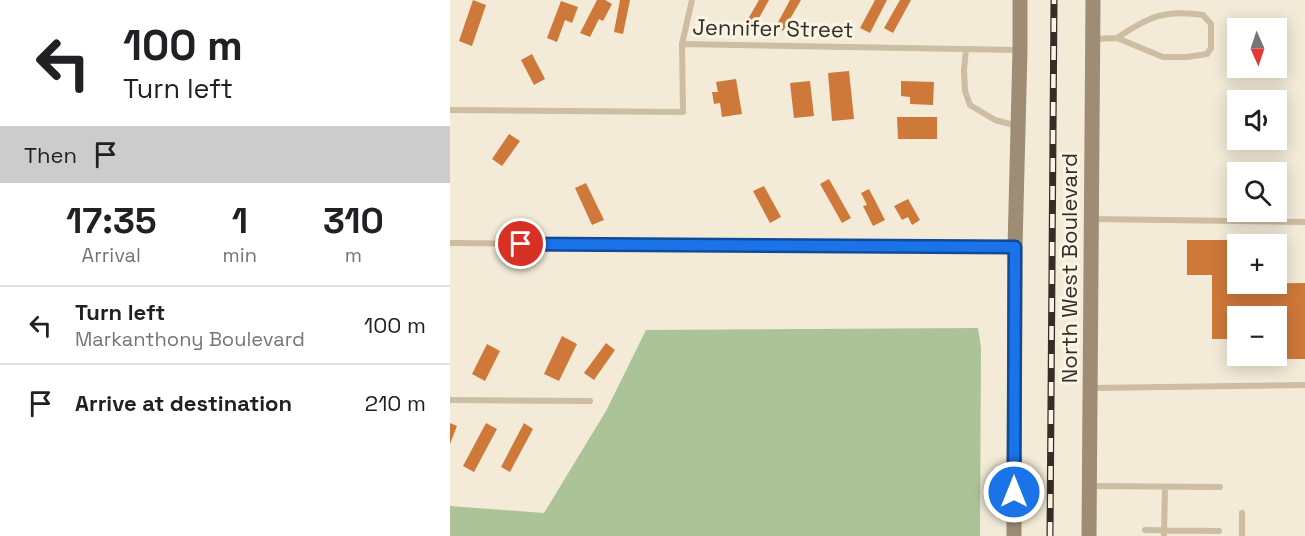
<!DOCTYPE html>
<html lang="en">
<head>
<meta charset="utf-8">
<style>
  body { margin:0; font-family:"Space Grotesk",sans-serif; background:#f2f2f2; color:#202124; height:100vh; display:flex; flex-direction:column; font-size:22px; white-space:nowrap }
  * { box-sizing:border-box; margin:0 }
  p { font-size:20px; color:#757577 }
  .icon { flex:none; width:33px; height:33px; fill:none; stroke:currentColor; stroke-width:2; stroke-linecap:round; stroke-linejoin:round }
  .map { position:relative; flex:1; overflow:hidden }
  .details { display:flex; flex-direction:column; background:#fff; width:450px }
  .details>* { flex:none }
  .hud { background:#fff; color:#202124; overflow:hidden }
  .needle { width:39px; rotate:177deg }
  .buttons { position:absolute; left:777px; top:18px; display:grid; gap:12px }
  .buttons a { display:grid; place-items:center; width:60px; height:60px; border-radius:0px; background:#fff; box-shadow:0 3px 15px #0003; font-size:30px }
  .pin { position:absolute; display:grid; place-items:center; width:51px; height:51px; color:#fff; margin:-26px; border:3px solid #fff; border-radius:50%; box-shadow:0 2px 6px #0007 }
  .me { position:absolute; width:66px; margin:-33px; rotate:0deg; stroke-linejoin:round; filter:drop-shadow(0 0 4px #0008) }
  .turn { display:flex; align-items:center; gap:21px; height:126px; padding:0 24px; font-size:27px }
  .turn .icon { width:78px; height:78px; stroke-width:2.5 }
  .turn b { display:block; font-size:42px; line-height:51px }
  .then { display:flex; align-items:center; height:57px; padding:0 24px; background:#0003; gap:12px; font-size:22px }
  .eta { display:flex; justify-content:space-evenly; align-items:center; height:102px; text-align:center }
  .eta b { font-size:36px; font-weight:700; line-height:42px }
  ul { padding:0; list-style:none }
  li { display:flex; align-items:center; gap:18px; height:78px; padding:0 24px; border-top:2px solid #e0e0e0 }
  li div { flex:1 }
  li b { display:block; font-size:22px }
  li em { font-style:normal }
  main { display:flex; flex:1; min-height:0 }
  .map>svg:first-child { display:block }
  .green { fill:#acc397 }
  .building { fill:#ce783a }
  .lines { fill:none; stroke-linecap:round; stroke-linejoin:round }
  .lane { stroke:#ccbda3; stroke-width:6 }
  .secondary { stroke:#9f8c75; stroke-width:15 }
  .rail-casing { stroke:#362e26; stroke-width:7 }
  .rail { stroke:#faf4e4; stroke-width:4.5; stroke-dasharray:14; stroke-linecap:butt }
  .route-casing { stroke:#114b97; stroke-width:15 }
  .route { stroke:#1a73e8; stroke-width:10 }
  .labels { text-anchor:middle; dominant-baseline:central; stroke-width:6; stroke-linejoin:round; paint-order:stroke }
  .street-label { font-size:22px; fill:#362e26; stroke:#faf4e4 }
</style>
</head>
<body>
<main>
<section class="details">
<div class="hud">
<div class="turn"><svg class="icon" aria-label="left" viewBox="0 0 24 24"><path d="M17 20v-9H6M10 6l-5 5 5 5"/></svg><div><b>100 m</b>Turn left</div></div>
<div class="then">Then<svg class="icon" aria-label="arrive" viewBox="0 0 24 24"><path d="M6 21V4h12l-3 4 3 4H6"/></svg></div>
</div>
<div class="eta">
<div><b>17:35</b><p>Arrival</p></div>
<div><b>1</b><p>min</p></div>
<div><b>310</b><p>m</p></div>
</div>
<ul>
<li><svg class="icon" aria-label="left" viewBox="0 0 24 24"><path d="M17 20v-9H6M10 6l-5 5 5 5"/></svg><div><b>Turn left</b><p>Markanthony Boulevard</p></div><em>100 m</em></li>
<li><svg class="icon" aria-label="arrive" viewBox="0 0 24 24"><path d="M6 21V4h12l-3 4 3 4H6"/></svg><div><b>Arrive at destination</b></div><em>210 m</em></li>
</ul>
</section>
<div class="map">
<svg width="855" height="536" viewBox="0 0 855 536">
  <rect width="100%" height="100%" fill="#f3ebd8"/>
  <path class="green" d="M528,328l3,20 -1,188h-530v-30l94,7 62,-102 40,-81z"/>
  <path class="building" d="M23,0l13,5 -14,41 -13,-5z
    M147,0h8l7,4 -9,17 -4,-2 -9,18 -10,-4z
    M170,0h10l-7,34 -9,-2z
    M309,0h10l-17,31 -8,-5z
    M340,0h11l-18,31 -7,-5z
    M425,0h12l-17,33 -10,-5z
    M450,0h11l-18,33 -9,-5z
    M111,1l17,6 -6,16 -7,-3 -8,22 -10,-4z
    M82,54l13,25 -11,6 -13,-25z
    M399,71l5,48 -22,2 -4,-48z
    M286,79l6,35 -20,3 -2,-14 -6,1 -2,-12h6l-2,-10z
    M360,81l4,35 -20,2 -4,-35z
    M451,81l33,1 -1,23 -23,-1v-7l-9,-1z
    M447,117h40v22h-39z
    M59,134l11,7 -18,25 -10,-7z
    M379,179l22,39 -9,5 -22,-39z
    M136,183l18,37 -12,5 -17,-37z
    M314,186l17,31 -11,6 -17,-32z
    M419,189l16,31 -12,6 -10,-20 4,-1 -6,-12z
    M458,199l12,21 -8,5 -4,-8 -6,3 -8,-14z
    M737,240h70v4h-19v40l67,-1v76h-47v-3h18v-40h-38v23h-26v-64h-25z
    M112,336l15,8 -18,37 -15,-7z
    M156,343l9,7 -21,30 -10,-7z
    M37,344l13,7 -15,30 -13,-7z
    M0,423l7,3 -7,18z
    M36,423l11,6 -23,43 -11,-6z
    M74,423l9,6 -23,43 -9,-5z"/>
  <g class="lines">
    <path class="lane" d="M643,39l24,-1 46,19h24l20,-3 4,-6v-24l-8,-9c-38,-6 -55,2 -86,23
      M232,44l10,-44
      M516,49l-2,21 1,21 5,14 25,15 23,6
      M0,110l233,2 -1,-68 337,6
      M643,219l212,3
      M0,243l564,4
      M641,388l214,-3
      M0,400l140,1
      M640,486l130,1
      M695,530l74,1
      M714,536l1,-49
      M792,536v-23"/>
    <path class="secondary" d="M564,536l1,-289 5,-197v-50
      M639,536l4,-536"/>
    <g class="rail-casing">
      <path id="rail" d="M600,536l4,-536"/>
    </g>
    <use href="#rail" class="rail"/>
  </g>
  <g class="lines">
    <g class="route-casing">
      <path id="route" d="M71,244l494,3 -1,245"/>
    </g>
    <use href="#route" class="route"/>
  </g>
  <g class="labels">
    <g class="street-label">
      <text transform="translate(323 28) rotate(1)">Jennifer Street</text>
      <text transform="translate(619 268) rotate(-90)">North West Boulevard</text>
    </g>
  </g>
</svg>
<div class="buttons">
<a><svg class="needle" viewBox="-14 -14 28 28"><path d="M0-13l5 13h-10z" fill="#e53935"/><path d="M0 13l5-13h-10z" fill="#757577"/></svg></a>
<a><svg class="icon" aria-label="sound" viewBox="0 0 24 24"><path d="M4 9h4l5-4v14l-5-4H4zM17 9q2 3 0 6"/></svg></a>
<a><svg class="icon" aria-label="search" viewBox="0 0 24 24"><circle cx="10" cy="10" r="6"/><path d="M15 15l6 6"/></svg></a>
<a>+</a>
<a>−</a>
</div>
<div class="pin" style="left:71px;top:244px;background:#d93025"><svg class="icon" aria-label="arrive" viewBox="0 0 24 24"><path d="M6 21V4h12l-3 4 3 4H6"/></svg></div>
<svg class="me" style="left:564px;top:492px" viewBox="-20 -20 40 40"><circle r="17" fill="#1a73e8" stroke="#fff" stroke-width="3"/><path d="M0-11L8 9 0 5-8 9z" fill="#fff"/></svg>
</div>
</main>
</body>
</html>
